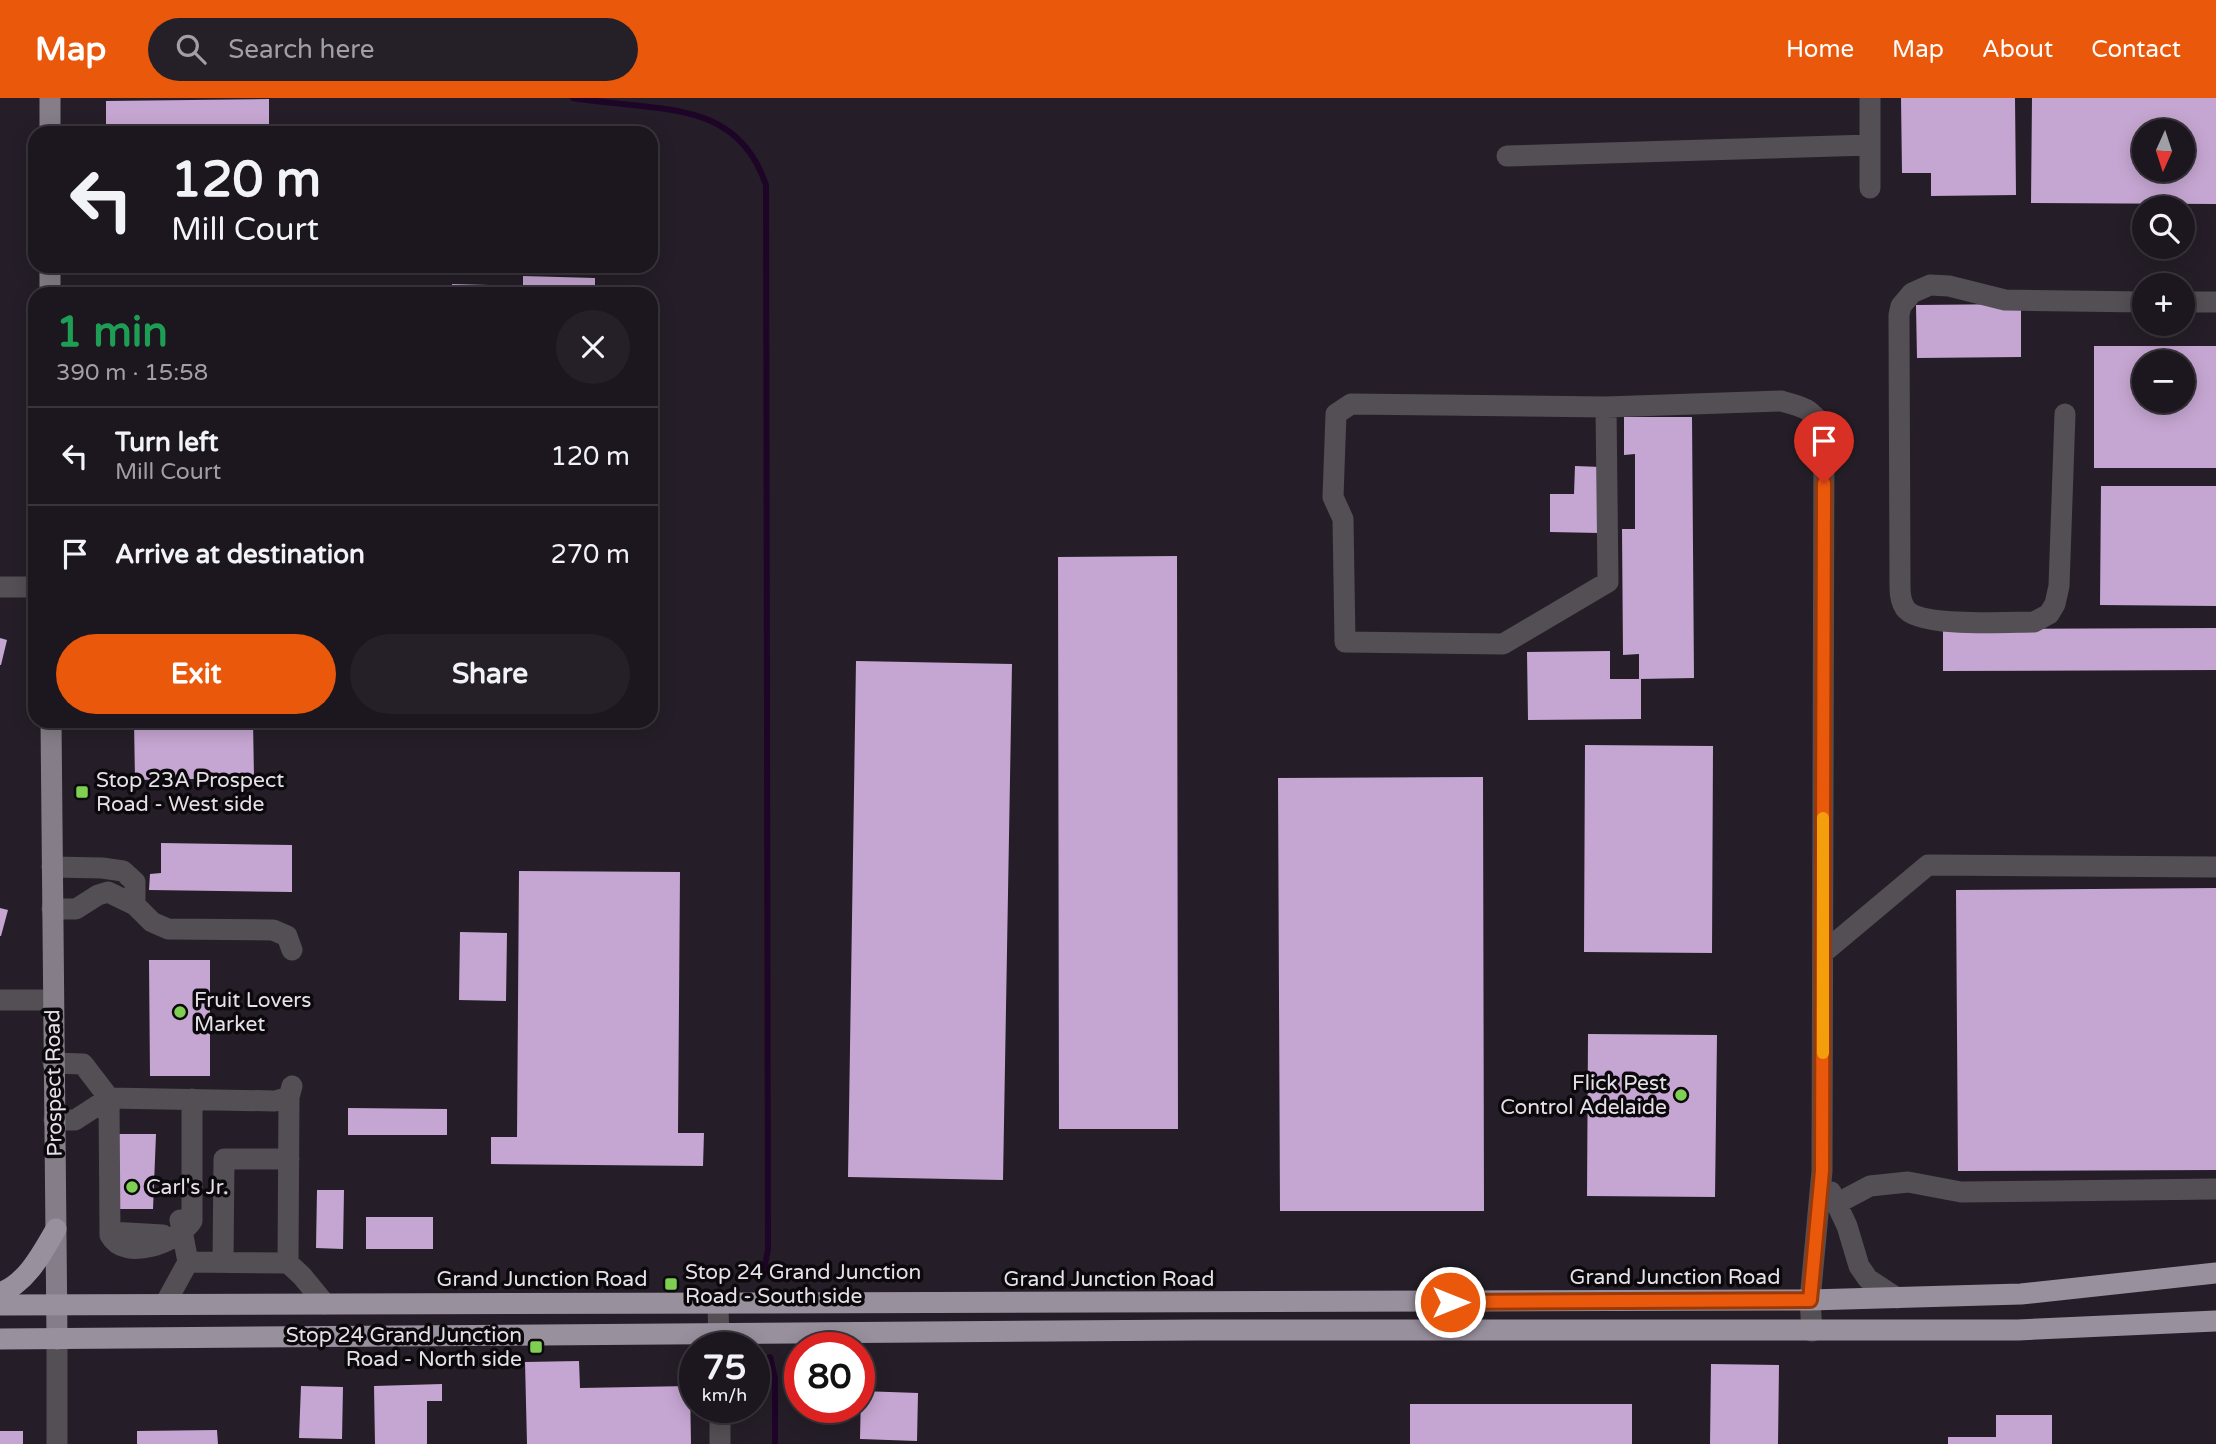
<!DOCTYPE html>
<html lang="en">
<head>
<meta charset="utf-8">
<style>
  body { margin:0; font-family:"Varela Round",sans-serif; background:#251f27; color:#f1f3f6; height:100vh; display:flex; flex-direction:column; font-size:26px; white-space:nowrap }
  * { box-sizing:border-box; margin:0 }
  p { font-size:23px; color:#a09fa4 }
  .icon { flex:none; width:38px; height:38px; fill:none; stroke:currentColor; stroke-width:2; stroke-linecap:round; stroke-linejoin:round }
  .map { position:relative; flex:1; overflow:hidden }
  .sheet { position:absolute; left:28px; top:189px; width:630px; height:441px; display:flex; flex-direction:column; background:#1c161e; border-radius:21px; box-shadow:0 4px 18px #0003,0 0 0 2px #3a353c }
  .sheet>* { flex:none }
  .hud { position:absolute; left:28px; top:28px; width:630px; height:147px; border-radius:21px; box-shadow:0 4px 18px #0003,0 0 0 2px #3a353c; background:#1c161e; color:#f1f3f6; overflow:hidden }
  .needle { width:46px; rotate:183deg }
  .tools { position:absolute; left:2132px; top:21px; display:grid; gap:14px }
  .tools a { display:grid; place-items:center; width:63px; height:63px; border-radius:50%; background:#1c161e; box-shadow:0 4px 18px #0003,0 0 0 2px #3a353c; font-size:35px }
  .speed { position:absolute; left:679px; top:1234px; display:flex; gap:14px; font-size:35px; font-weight:700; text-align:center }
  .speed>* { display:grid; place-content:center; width:91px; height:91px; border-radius:50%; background:#1c161e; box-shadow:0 4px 18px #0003,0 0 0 2px #3a353c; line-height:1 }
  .speed small { font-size:18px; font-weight:400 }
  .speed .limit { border:10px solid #d22; background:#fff; color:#111 }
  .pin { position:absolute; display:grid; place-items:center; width:60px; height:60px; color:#fff; margin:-72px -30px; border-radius:50% 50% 50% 0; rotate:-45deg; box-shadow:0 0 7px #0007 }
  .pin .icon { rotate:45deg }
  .me { position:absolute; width:77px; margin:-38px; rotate:90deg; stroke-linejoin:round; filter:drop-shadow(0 0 5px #0008) }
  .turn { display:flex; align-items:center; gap:24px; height:147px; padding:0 28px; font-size:32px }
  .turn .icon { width:91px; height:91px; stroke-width:2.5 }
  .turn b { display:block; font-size:49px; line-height:60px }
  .round { display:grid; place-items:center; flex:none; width:74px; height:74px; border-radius:37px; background:#251f27 }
  .summary { display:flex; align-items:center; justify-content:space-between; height:119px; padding:0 28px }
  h1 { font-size:42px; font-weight:800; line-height:52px; color:#1e9e55 }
  .cta { display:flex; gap:14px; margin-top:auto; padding:14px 28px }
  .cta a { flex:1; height:80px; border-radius:42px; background:#ea580c; color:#fff; font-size:28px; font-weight:800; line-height:80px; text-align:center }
  .cta a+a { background:#251f27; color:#f1f3f6 }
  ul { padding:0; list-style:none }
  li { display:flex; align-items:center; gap:21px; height:98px; padding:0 28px; border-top:2px solid #3a353c }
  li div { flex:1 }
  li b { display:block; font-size:26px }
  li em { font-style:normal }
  header { display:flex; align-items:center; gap:42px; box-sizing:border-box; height:98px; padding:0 35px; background:#ea580c; color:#fff }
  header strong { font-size:33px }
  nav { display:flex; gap:38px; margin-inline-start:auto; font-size:24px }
  .search { width:490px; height:63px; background:#251f27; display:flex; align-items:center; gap:18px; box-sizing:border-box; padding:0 24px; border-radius:38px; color:#a09fa4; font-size:26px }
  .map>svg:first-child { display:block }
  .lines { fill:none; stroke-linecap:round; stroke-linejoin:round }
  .stream { stroke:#1e0527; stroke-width:6 }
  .building { fill:#c5a6d2; fill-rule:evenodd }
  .minor { stroke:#534f55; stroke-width:21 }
  .major { stroke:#857e88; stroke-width:21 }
  .highway { stroke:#99909d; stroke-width:21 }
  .route-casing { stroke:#983908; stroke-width:18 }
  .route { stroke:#ea580c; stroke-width:12 }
  .slow { stroke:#f59e0b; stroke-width:12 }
  .poi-dot { fill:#7fd052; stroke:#0c090d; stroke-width:2.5 }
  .labels { text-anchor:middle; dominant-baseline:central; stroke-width:7; stroke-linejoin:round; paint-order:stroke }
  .poi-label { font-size:21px; fill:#e6e1e8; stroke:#0c090d; text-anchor:start }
  .street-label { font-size:21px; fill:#e6e1e8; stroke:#0c090d }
</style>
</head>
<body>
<header>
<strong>Map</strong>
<div class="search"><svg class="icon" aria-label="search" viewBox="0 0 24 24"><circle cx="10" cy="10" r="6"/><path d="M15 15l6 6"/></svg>Search here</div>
<nav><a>Home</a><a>Map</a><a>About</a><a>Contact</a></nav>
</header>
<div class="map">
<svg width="2216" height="1346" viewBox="0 0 2216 1346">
  <rect width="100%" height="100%" fill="#251e28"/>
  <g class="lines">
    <path class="stream" d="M573,0c87,14 164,0 193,87l2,1064 -5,27
      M770,1259l5,21v66
      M754,1260l19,18"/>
  </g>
  <path class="building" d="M1901,0h114l1,97 -85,1v-23h-29z
    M2032,0h184v106l-185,-1zM2144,33h38v39h-38z
    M269,1v34h-163v-32z
    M523,178l72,2v16h-72z
    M452,186l37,1v9h-37z
    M2021,206v53l-104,1 -1,-53z
    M2094,248h122v122h-122zM2144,264h38v39h-38z
    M1624,319h68l2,261 -55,1v-25l-16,1 -1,-126h13v-75l-11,1z
    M1575,368l26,1 -1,66 -50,-1v-38h24z
    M2101,388h115v120l-116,-1z
    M1177,458l1,573h-119l-1,-572z
    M2216,530v42l-273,1v-42z
    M0,540l7,2 -6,25h-1z
    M1610,553v28h31v40l-113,1 -1,-68z
    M856,563l156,3 -9,516 -155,-3z
    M134,623h119l1,57 -119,2z
    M394,623h39v7l-39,-2z
    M1585,647l128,1 -1,207 -128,-1z
    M1483,679l1,434h-204l-2,-433z
    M161,745l131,2v47l-143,-2 1,-16 11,-1z
    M519,773l161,1 -2,261h26l-1,33 -212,-2v-27h26z
    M2216,790v282l-258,1 -2,-281z
    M0,810l8,2 -7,26h-1z
    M460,834l47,1 -1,68 -47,-1z
    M149,862h61v116h-60z
    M1588,936l129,1 -2,162 -128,-1z
    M348,1010l99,1v26h-99z
    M112,1036h44l-3,75h-41z
    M317,1092h27l-1,59 -27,-1z
    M366,1119h67v32h-67z
    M579,1263l1,27 110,-2 1,58h-164l-2,-82z
    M1711,1266l68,1 -1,79h-68z
    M442,1286v17h-15v43h-52l-1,-58z
    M301,1288l42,1 -1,52 -43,-1z
    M861,1293l57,2 -1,48 -57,-2z
    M1410,1306h222v40h-222z
    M1996,1317h56v29h-104v-7h48z
    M217,1332l1,14h-81v-13z
    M0,1333h23v13h-23z"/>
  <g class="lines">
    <path class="minor" d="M1507,58l363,-11
      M1870,90v-90
      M2182,204h34
      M1606,309l2,175 -105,62 -158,-2 -2,-123 -10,-22 3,-83 15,-10 255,3 175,-6c23,6 29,7 43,27l-2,743 -12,129 2,31
      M2065,316l-6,172 -4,18 -6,10 -15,8c-25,0 -116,6 -129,-14 -4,-6 -5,-14 -5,-21l-1,-272 2,-9 11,-13 18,-8 19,1 56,14 139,2
      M0,489h35
      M52,769l50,1 21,3 12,11v23
      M52,811h24l22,-14 10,-3 27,13 17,17 16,7 105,1 14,6 5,14
      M1823,855l105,-88 288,2
      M0,902h53
      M53,965l30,1 26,34 1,137c15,28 68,7 82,-14v-122
      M54,1022h21l34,-22 166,3 14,-4 3,-11
      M1831,1094l16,34 12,40 9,13 29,19
      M1836,1106l34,-18 38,-4 53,10 255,-3
      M110,1134l53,3
      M188,1164l100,1 14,13 23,28
      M223,1164l1,-103h65
      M288,1165l1,-166
      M165,1206l23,-42 -8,-42
      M718,1206l1,44
      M57,1241v105
      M720,1309v37"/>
    <path class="major" d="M50,0v35
      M50,168v28
      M51,623l6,618"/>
    <path class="highway" d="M0,1195c27,-10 42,-40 56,-64
      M0,1207l1810,-5 211,-6 195,-21
      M0,1241l1199,-9h819l198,-9"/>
  </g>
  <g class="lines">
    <g class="route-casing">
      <path id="route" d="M1450,1204l360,-2 12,-129 2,-688"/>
    </g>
    <use href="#route" class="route"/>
    <path class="slow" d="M1823,955v-235"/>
  </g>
  <g class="poi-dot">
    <rect x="75" y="687" width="14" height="14" rx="3.5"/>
    <circle cx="180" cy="914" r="7"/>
    <circle cx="1681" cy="997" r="7"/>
    <circle cx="132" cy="1089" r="7"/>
    <rect x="664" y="1179" width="14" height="14" rx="3.5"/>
    <rect x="529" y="1242" width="14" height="14" rx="3.5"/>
  </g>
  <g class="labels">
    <g class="poi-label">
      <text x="96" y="682">Stop 23A Prospect<tspan x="96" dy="24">Road - West side</tspan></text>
      <text x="194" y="902">Fruit Lovers<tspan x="194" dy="24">Market</tspan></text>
      <text x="1667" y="985" text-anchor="end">Flick Pest<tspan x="1667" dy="24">Control Adelaide</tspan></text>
      <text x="146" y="1089">Carl's Jr.</text>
      <text x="685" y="1174">Stop 24 Grand Junction<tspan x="685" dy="24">Road - South side</tspan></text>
      <text x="522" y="1237" text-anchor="end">Stop 24 Grand Junction<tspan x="522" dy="24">Road - North side</tspan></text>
    </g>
    <g class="street-label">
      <text transform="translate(54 985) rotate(-91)">Prospect Road</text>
      <text x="1675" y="1179">Grand Junction Road</text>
      <text x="542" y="1181">Grand Junction Road</text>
      <text x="1109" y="1181">Grand Junction Road</text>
    </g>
  </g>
</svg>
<div class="tools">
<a><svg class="needle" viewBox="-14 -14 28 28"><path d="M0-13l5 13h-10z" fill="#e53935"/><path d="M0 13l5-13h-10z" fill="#a09fa4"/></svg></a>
<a><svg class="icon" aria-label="search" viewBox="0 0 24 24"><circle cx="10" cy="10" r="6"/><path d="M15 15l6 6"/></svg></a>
<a>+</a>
<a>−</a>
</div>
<div class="speed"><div>75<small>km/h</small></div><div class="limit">80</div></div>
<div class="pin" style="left:1824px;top:385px;background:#d93025"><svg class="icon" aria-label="arrive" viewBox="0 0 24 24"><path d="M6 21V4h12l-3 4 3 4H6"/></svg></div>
<svg class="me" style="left:1450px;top:1204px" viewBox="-20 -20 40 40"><circle r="17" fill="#ea580c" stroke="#fff" stroke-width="3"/><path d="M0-11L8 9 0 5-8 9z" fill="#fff"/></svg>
<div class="hud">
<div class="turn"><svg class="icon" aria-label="left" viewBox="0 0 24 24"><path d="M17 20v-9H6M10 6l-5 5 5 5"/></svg><div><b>120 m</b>Mill Court</div></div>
</div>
<section class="sheet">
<div class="summary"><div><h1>1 min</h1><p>390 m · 15:58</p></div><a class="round"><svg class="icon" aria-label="close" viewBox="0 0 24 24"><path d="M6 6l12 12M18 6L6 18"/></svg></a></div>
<ul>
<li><svg class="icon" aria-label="left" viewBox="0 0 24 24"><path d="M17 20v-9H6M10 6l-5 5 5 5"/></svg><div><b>Turn left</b><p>Mill Court</p></div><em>120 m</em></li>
<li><svg class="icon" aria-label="arrive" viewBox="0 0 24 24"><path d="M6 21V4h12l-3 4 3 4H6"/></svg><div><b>Arrive at destination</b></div><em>270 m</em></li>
</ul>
<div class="cta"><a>Exit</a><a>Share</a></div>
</section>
</div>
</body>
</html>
